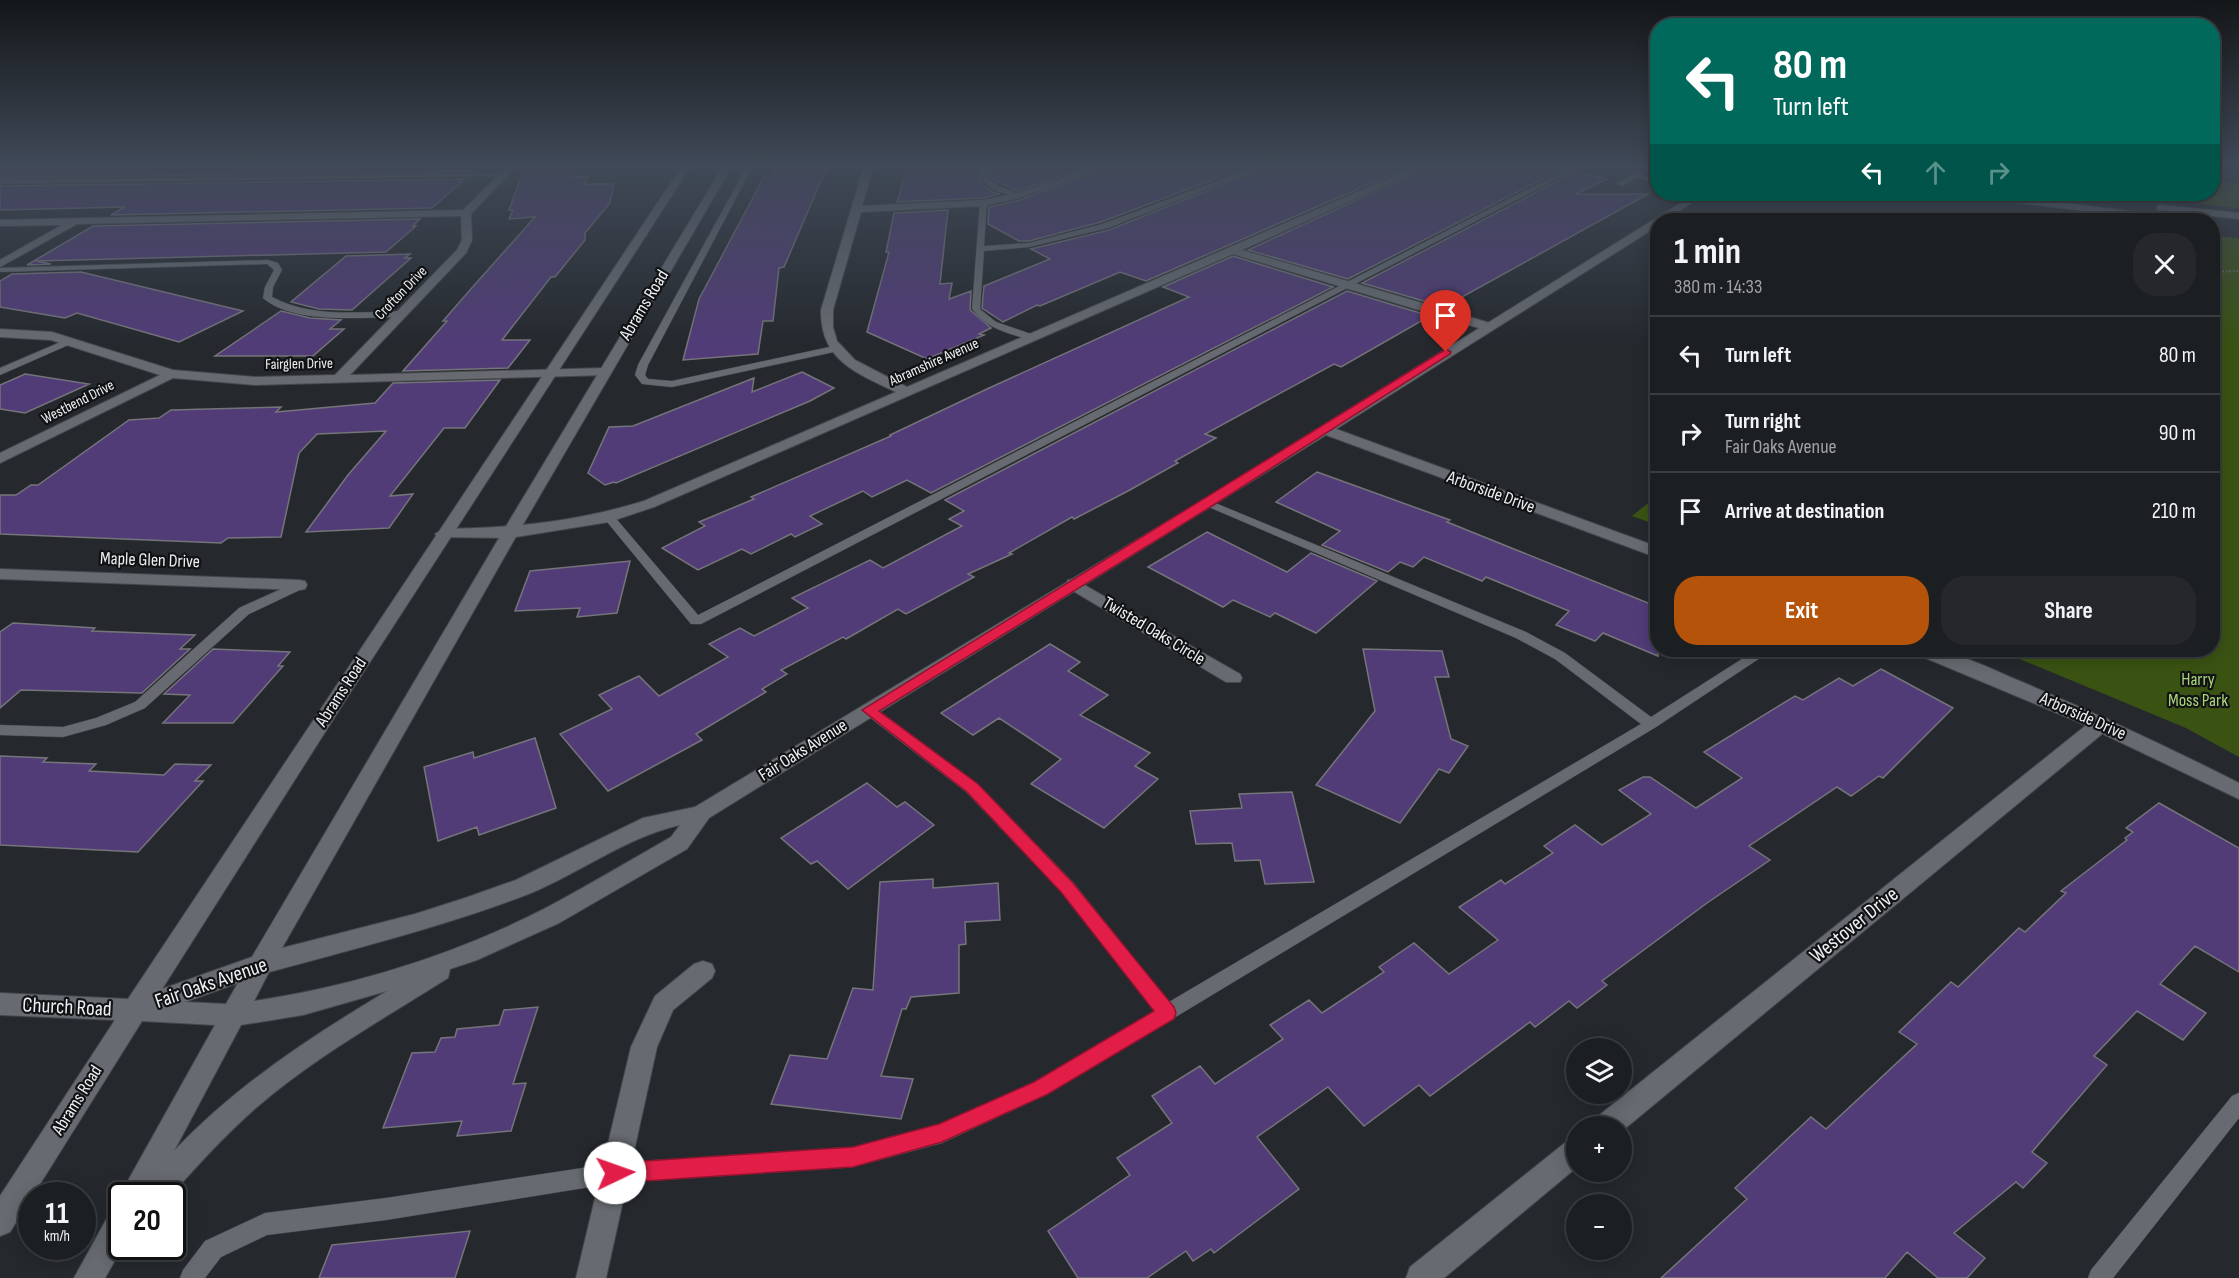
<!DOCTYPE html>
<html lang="en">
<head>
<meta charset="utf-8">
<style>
  body { margin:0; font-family:"Sofia Sans Condensed",sans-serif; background:#25272a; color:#f1f3f6; height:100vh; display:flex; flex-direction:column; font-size:22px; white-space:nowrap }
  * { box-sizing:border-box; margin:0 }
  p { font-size:20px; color:#a0a2a5 }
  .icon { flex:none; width:33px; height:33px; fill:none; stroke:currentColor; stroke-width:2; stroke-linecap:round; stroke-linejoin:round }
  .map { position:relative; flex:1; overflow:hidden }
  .drawer { position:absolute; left:1650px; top:213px; width:570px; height:444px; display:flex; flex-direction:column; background:#1c1f22; border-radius:24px; box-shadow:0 3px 15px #0003,0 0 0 2px #3a3d40 }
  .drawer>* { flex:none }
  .guide { position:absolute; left:1650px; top:18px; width:570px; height:183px; border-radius:24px; box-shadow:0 3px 15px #0003,0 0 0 2px #3a3d40; background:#00695c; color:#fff; overflow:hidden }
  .fabs { position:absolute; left:1566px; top:1038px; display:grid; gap:12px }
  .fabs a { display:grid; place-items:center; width:66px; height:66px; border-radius:50%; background:#1c1f22; box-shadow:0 3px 15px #0003,0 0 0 2px #3a3d40; font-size:30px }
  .speed { position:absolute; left:18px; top:1182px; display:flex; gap:12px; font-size:30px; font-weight:700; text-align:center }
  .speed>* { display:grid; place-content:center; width:78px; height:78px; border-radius:50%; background:#1c1f22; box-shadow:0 3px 15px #0003,0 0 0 2px #3a3d40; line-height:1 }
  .speed small { font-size:15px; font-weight:400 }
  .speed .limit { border:3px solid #111; border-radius:9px; background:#fff; color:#111 }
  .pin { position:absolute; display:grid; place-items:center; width:51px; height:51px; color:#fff; margin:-62px -26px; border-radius:50% 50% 50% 0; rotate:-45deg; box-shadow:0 0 6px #0007 }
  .pin .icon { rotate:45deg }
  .me { position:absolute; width:66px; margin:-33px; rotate:87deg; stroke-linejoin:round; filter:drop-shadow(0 0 4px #0008) }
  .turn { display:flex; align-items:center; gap:21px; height:126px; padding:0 24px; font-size:27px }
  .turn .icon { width:78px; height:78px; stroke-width:2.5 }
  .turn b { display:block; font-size:42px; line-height:51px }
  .lanes { display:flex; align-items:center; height:57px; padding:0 24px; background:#0003; justify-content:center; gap:30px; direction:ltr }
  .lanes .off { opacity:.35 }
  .round { display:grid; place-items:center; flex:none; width:63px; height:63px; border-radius:24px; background:#25272a }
  .head { display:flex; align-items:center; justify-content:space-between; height:102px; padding:0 24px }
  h1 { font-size:36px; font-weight:700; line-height:45px }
  .cta { display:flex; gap:12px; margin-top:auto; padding:12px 24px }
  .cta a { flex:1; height:69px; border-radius:24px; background:#b45309; color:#fff; font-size:24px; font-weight:700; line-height:69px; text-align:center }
  .cta a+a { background:#25272a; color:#f1f3f6 }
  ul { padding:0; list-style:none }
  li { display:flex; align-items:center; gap:18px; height:78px; padding:0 24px; border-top:2px solid #3a3d40 }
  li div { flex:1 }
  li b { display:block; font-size:22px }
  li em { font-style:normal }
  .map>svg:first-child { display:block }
  .green { fill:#3a5313 }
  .building { fill:#513c78; stroke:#75747a; stroke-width:1.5 }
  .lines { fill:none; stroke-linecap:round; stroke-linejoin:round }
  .lane-casing { stroke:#44484b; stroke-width:1 }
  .street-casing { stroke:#44484b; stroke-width:2 }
  .secondary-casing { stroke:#44484b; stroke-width:2 }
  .path { stroke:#6e7276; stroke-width:2; stroke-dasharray:1.5 2; stroke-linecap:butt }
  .lane { fill:#676b71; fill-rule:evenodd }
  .street { fill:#676b71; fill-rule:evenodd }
  .secondary { fill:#676b71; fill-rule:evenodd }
  .route { fill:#e11d48; stroke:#92132f; stroke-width:1.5 }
  .labels { text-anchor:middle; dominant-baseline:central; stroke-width:4.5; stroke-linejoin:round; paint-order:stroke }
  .far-street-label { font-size:15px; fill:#eef1f4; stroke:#101214 }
  .street-label { font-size:18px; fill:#eef1f4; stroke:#101214 }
  .park-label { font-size:18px; fill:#abd578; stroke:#101214 }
  .near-street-label { font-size:21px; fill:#eef1f4; stroke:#101214 }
</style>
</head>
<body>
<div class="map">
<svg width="2239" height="1278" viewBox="0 0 2239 1278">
  <rect width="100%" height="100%" fill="#25292e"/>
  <path class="green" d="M2213,180l26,4v24l-123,-14h96z
    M2018,211l67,9h-79z
    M2213,236l26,2v519l-53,-29 -188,-78h214z
    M1657,496v29l-25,-9z"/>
  <path class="building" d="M0,166h480l-6,5 -474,7z
    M525,166h50l-9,10 23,1 -6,7h31l-4,19 -25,30v7l-30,37h-4l-49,63h28l-22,28 -105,3 44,-50h-4l27,-31 65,-73 -26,2 4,-9h-4z
    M908,166h71l2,17 11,9 8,2 -17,4 -86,4z
    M989,166h100l-72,25 -27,-13z
    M1111,166h139l-149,56 -72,19h-10l-31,-17 1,-17 31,-7z
    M1269,166h142l-265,115 -26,-9 -80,34 -3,-1 -34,17 -21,-14 2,-22 66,-27 -19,-10 78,-19z
    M1431,166h116l15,3 -214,110 -100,-29z
    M827,167l-43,100 -5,1 -6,53h-10l-5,33 -75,6 16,-61 65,-122 8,-1 4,-8z
    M1575,172l32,7 -31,15h72l-204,113 -82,-24z
    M465,179l-33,29 -321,7 14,-8 -125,3v-24z
    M948,210l-8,74 12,-1 -3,16 22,-8 -1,19 21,18 -12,6 5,1 -57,24 -60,-27 22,-80h-3l8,-39z
    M420,219l-7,7h3l-30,26 -350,9 15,3 -24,1 66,-39z
    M410,254l-5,4h6l-59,52 -33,-1 -28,-7 55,-46z
    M1233,256l100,31 -402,206 -24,-13 -35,17 -9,-6 -53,25 12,8 -27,13 -4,-3 -40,20 -9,-5 -44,21 -36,-22 43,-22 -6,-4 55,-23 -3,-2 140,-61 -1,-1 97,-46 202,-92 -26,-10z
    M81,272l162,39 -64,31 -102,-29 -12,5 -65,-11v-26l12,-7z
    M1347,291l83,25 -89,51 -7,-3 -129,70 11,4 -41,23 3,2 -50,28 -54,28 -2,-2 -63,36 3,1 -44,20 6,3 -68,37 -8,-5 -52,30 -3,-2 -62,33 6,4 -25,15 4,3 -70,42 6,6 -94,51 -48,-57 52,-25 -13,-14 40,-19 20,20 69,-39 -19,-13 31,-16 14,8 54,-28 -16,-10 78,-38 13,8 79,-42 -13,-7 15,-8 -19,-11z
    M281,311l29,7 31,2 -11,9h14l-31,27h-98z
    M802,372l32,16 -24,13 -194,82 -2,-1 -9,3 -17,-12 21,-46 24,-1 121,-48 -2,14z
    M25,374l64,10 -64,29 -25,-4v-24z
    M500,380l-35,48h-21l-54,68 23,-2 -24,34 -83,4 42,-57 38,-44 -69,3 -18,19 -18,84 -53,1 -7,5 -221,-9v-39h16l15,-10h7l91,-65 30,-2 12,-8 110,-3 -5,5 99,-9 18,-20z
    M1317,472l133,48 -3,2 211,85v49l-55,-23 -8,8 -39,-16 13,-14 -83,-34 -4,4 -58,-24 -11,10 -13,-5 -12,10 -66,-27 18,-14 -64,-29z
    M1207,532l80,40 24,-19 66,28 -61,52 -41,-20 -5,4 -37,-17 -10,7 -75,-40z
    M630,561l-13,52 -40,4 3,-9 -65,3 15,-40z
    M13,623l82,5 -3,3 103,4 -15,14h10l-48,44 -121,-3 -21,18v-76z
    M1050,644l30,18 -12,9 40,24 -28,20 70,38 -15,13 23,13 -54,49 -73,-44 30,-25 -62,-41 -26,17 -32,-22z
    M213,649l77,3 -12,14h5l-50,57h-70l27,-28 -26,-1z
    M1363,649l79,2 7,26h-14l16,62 17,7 -19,27 -10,-4 -39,54 -84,-38 59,-74z
    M1881,669l72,39 -70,70 -4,-2 -28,20 -14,-9 -88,59 21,14 -63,43 -105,78 5,4 -30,23 -8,-7 -34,26 -5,-5 -100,74 -11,-11 -55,41 -36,-39 -71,50 42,52 -85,64 -3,-4 -18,12 -7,-10 -39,27h-69l-30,-47 82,-56 -13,-17 55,-35 -20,-27 48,-30 15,18 68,-45 -13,-14 39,-25 13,13 62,-41 -5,-5 35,-24 35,31 49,-34 -39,-33 42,-27 4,4 48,-31 -9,-7 31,-21 27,20 49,-31 -32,-24 24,-13h7l46,31 46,-30 -38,-26 91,-56 8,4 36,-22 14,8z
    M535,738l21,70 -77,27 -2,-8 -39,14 -14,-74 49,-15 1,6z
    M0,756l47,2 -4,4 53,2 -7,7 75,4 11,-11 36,1 -16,16h8l-65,71 -138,-7z
    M867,783l30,24 8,-5 29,23 -86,64 -31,-28 -6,3 -30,-26z
    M1292,792l22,90 -49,2 -5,-24 -25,1 -3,-18 -36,1 -6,-33 52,-3 -3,-14z
    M2159,803l80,45v124l-44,-26 -35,38 46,29 -23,27 -46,-29 -43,45 13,9 -75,87 15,11 -24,25 -7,-6 -62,51 31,25 -18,20h-29l-31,-26 -22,26h-224l86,-79 -12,-11 76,-71 15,12 91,-85 -18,-12 52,-50 7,5 61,-59 6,4 41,-39 -5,-2 66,-51 -2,-2 8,-6 -7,-4z
    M933,879v9l65,-5 2,37 -35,2 1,22 -7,1v48l-48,4 -5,12h-4l-21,67 32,3 -12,40 -130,-15 19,-49 37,4 26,-71 20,2 7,-108z
    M538,1007l-25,77 13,-1 -15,48 -54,5 5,-15 -79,7 29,-75 23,-1 6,-14 14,-1 2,-8 42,-4 5,-15z
    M470,1231l-15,47h-136l13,-33z"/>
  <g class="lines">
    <g class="lane-casing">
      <path id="lane" d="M747,166h6l-105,199 -3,10 3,4 24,2 162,-35 5,3 -5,3 -162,35 -30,-3 -7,-9 3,-10z
        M981,166h6l1,13 11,7 20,8v4l-26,-8 -10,-9z
        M1257,166h10l-159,62 -79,19 -45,4 -4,58 16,13 38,13v4h-6c-22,-6 -42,-11 -56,-30l8,-108 7,2 -3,43 45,-3 73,-19z
        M1573,166h9l-881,458h-10l-88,-107 6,-4 4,2 85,100z
        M1647,166h8l-14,9 17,4v4l-23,-5 -12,8 -7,-2z
        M507,173l-2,3 -505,8v-4z
        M268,260l10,3 4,7 -9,17 -1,10c39,21 87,15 130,14l4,3 -4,3c-39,0 -108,8 -139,-19l2,-11 9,-17 -7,-6 -267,8v-4z
        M70,338l5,3 -2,2 -73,32v-7z
        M1208,500l318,132 39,21 86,64 105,-67h16l-116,77 -608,367 -106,49 -89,24 -238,16 -229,37 -119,15 -46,22 -16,21h-25l3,-8 22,-29 60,-28 121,-15 229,-35 238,-16 87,-23 94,-42 120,-71 -93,-119 -95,-100 -102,-79 -2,-3 2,-3h10l104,77 95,98 96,120 472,-278 -86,-65 -39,-21 -312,-133 -2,-2z
        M299,581l6,4 -1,3 -55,26 -104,94 -39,17 -43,12 -63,-2v-10l63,2 33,-9 39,-16 104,-94z
        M2239,1093v25l-126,160h-25l3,-8 141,-174z"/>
    </g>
    <g class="street-casing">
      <path id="street" d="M508,166h9l-46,48 1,26 -6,13 -116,122 254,-7 6,4 -1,3 -354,10 -82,-7 -173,85v-10l160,-78 -109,-35 -51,-3v-8l52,3 121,38 82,7 80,-2 122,-125 5,-10 -1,-24 -384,8 -77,43v-7l62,-35 -62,1v-6l463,-10z
        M864,166h10l-12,40 121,-6 31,-6 82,-28h13l-90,32 -36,8 -122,6 -28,98v17l4,14 18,19 52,27 510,-221h12l-187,84 248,73 2,3 -6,4 -4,-1 -249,-75 -579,253 -45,15 -99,16 -73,-1 -2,-3 8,-5c70,-1 133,-7 201,-28l252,-109c-40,-19 -76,-32 -75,-82z
        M0,569l299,11 6,1 2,4 -2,4 -6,1 -299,-11z
        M1074,579l166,95 2,4 -2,4h-14l-158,-94 -2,-4 2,-4z
        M2101,717l7,2 3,5 -3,5 -486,402v-5h-28l3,-9 497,-398z
        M703,961l9,3 3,7 -3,7 -39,32 -16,37 -51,231h-30l55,-231 24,-51 39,-32z
        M1576,1138v30l-132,110h-38l4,-11 156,-125z"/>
    </g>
    <g class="secondary-casing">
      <path id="secondary" d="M682,166h9l-343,530 -186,293 90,-32 250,-424 221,-367h9l-214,367 -236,415 133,-34 50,-16 51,-18 127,-62 52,-11 508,-307 492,-306h10l-39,26h-8v6l-322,203 322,118v11l-332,-123 -617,383 -22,31 -128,74 -82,37 -27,9 -2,9c-65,41 -133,79 -191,129 -31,27 -59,58 -87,89h-48v2l-1,-2 4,-10 90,-161 -73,-4 -132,211 -10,4v-40l115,-176 -115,-5v-22l128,6zM680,825l-9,12c-42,24 -84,49 -127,72 -90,46 -191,77 -290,92l15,-29c88,-24 177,-46 262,-79 50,-21 96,-56 149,-68zM238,983l-12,21 -41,-2zM387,991c-78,47 -149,93 -213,160l67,-126 62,-10z
        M1967,194h24l186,23 5,3h-25l-185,-23z
        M2160,205l79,8v6l-82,-9v-4z
        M1913,650c36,-4 75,18 109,32 73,31 146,65 217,101v16l-163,-78 -160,-67z
        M122,1205l1,41 -18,32h-31l38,-69z"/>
    </g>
    <path class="path" d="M2212,272l27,-1"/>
    <use href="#lane" class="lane"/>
    <use href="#street" class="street"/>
    <use href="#secondary" class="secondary"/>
  </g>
  <linearGradient id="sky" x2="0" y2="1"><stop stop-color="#141719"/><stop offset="0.48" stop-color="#404957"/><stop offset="1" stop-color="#404957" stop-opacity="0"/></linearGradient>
  <rect width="2239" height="345" fill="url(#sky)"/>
  <path class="route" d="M1446,349l5,3 -1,2 -238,152 -333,205 99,73 95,99 101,124 2,6 -2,6 -126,75 -106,48 -89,25 -238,16 -7,-3 -3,-7 3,-7 7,-3 238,-16 86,-23 95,-42 120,-71 -93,-119 -94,-100 -105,-82z"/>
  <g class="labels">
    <g class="far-street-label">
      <text transform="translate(401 293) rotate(-46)">Crofton Drive</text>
      <text transform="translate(934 362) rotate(-24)">Abramshire Avenue</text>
      <text transform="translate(299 364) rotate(-1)">Fairglen Drive</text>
      <text transform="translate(78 402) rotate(-27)">Westbend Drive</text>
    </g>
    <g class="street-label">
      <text transform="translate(644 305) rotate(-59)">Abrams Road</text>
      <text transform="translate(1491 492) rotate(20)">Arborside Drive</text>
      <text transform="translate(150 560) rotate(2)">Maple Glen Drive</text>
      <text transform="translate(1154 631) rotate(31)">Twisted Oaks Circle</text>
      <text transform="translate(341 692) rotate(-57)">Abrams Road</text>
      <text transform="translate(2083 716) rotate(24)">Arborside Drive</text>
      <text transform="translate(803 750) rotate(-32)">Fair Oaks Avenue</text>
      <text transform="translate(77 1100) rotate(-58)">Abrams Road</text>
    </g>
    <g class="park-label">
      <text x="2198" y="679">Harry<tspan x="2198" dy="21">Moss Park</tspan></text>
    </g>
    <g class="near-street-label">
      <text transform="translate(1854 925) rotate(-39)">Westover Drive</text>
      <text transform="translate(211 983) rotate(-19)">Fair Oaks Avenue</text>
      <text transform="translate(67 1007) rotate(3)">Church Road</text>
    </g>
  </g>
</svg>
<div class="fabs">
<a><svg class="icon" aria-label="layers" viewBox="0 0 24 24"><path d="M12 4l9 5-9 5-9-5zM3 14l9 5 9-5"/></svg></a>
<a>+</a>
<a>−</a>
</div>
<div class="speed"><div>11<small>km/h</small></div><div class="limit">20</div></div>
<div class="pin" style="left:1446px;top:352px;background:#d93025"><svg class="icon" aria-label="arrive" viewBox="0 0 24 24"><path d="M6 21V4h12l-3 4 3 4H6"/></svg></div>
<svg class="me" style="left:615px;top:1173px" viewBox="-20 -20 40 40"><circle r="19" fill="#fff"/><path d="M0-13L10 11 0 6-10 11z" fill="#e11d48"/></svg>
<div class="guide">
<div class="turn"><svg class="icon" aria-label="left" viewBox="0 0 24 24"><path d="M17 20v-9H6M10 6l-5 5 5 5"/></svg><div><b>80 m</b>Turn left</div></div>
<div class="lanes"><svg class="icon" aria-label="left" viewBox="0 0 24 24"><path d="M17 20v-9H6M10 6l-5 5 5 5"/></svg><svg class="icon off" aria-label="ahead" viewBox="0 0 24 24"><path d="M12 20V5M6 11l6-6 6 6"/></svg><svg class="icon off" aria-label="right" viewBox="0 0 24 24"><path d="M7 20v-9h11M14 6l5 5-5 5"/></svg></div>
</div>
<section class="drawer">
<div class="head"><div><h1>1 min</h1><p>380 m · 14:33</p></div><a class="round"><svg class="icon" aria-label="close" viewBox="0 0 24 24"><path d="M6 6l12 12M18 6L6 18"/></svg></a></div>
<ul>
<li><svg class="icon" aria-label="left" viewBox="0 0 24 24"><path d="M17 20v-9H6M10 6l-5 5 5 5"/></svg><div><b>Turn left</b></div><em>80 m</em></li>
<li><svg class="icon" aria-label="right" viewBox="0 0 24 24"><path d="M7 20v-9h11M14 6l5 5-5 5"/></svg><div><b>Turn right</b><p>Fair Oaks Avenue</p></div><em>90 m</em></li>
<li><svg class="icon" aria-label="arrive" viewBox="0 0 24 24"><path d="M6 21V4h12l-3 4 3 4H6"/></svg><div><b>Arrive at destination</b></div><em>210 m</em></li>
</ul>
<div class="cta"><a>Exit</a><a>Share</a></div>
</section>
</div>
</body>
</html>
